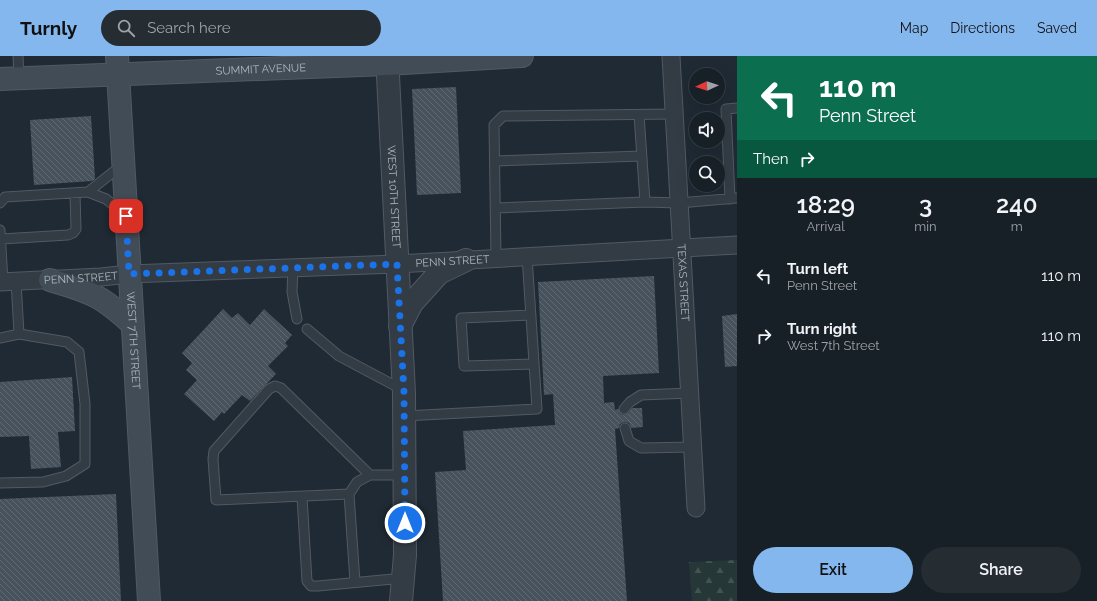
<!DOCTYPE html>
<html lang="en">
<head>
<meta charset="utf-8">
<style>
  body { margin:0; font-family:Raleway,sans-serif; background:#252d33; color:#f1f3f6; height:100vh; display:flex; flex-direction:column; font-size:15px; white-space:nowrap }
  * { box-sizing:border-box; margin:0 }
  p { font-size:13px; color:#9fa3a7 }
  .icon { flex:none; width:22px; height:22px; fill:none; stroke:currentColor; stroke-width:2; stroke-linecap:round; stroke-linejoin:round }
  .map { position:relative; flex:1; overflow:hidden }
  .details { display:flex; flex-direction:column; background:#182027; width:360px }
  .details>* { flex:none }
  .guide { background:#0b6e4f; color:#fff; overflow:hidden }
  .needle { width:26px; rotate:267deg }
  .tools { position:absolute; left:689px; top:12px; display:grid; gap:8px }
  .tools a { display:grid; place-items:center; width:36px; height:36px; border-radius:50%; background:#182027; box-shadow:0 4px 16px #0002,0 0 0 1px #363e44; font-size:20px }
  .pin { position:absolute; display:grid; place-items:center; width:34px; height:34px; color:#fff; margin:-17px; border-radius:8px; box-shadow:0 2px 6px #0006 }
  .me { position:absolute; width:44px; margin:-22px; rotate:0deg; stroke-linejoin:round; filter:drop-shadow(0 0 3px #0008) }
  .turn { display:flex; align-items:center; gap:14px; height:84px; padding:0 16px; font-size:18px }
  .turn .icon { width:52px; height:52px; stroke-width:2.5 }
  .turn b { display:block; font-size:28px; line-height:34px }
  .then { display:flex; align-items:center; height:38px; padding:0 16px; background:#0003; gap:8px; font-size:15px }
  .eta { display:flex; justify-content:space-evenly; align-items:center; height:68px; text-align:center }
  .eta b { font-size:24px; font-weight:600; line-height:28px }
  .cta { display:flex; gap:8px; margin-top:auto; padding:8px 16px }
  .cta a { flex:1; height:46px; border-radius:24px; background:#85b7ef; color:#111; font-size:16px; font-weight:600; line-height:46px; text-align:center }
  .cta a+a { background:#252d33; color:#f1f3f6 }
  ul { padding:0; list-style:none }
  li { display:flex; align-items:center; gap:12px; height:60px; padding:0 16px }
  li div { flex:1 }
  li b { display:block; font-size:15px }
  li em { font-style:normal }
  header { display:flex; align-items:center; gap:24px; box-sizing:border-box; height:56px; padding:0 20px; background:#85b7ef; color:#111 }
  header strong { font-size:19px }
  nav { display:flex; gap:22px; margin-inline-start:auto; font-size:14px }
  .search { width:280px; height:36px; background:#252d33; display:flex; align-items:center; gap:10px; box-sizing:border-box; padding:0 14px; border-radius:22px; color:#9fa3a7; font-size:15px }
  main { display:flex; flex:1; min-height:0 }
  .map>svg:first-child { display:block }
  .forest { fill:url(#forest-firs) }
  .building { fill:url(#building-back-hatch) }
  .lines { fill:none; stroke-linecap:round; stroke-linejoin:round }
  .service-casing { stroke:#515a63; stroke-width:11 }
  .minor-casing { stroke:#515a63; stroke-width:19 }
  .tertiary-casing { stroke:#515a63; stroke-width:24 }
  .secondary-casing { stroke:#515a63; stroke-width:24 }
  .service { stroke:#333c44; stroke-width:9 }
  .minor { stroke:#333c44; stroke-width:17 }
  .tertiary { stroke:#333c44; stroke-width:22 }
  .secondary { stroke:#424c57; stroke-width:22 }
  .route { stroke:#1a73e8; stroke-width:7; stroke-dasharray:0 12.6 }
  .labels { text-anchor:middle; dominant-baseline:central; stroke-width:3.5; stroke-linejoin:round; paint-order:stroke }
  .street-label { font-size:11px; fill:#adb7c2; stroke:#192129 }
</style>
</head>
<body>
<header>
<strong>Turnly</strong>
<div class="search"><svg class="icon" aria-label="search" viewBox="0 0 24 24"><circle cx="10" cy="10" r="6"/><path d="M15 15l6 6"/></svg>Search here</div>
<nav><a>Map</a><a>Directions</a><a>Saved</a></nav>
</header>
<main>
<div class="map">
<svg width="737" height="545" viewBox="0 0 737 545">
  <defs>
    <pattern id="forest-firs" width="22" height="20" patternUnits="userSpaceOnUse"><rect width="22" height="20" fill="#253837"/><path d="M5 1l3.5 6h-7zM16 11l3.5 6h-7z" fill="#425352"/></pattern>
    <pattern id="building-back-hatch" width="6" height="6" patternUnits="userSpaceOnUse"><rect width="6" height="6" fill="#47525d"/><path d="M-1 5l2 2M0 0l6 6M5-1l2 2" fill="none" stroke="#5f6973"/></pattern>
  </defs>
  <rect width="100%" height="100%" fill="#202a34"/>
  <path class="forest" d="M737,504v41h-45l-3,-39z"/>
  <path class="building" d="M456,31l5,106 -44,2 -5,-106z
    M91,60l4,63 -3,2 -58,4 -4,-65z
    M654,220l5,97 -56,3 1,27 10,-1 1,8 3,-1 2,4 3,2 5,-2 4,-5h10l1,19 -12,1 -2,-5 -5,-1 -4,2 -1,4 -4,1 12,172h-184l-8,-129 31,-2 -3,-39 92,-6 -2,-31 -9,1 -6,-113z
    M223,253l9,9 6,-5 12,12 14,-16 28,26 -7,8 3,3 -20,20 8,8 -26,27 -8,-6 -18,19 -2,-2 -8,9 -30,-27 13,-14 -11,-10 6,-7 -10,-10z
    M737,258v52l-12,1 -3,-51z
    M72,321l3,54 -17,1 3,35 -30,2 -2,-33 -29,1v-55z
    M116,438l5,107h-121v-102z"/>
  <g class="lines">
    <g class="service-casing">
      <path id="service" d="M18,0l1,22
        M639,59l6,87 34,1 58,-5
        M495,105l147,-5
        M88,136l34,-27
        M730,143l-4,-90 11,-1
        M0,147l5,-6 83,-5 18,7 17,14
        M496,152l149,-6
        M0,174l3,52
        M1,183l67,-4 5,-2 3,-4 -1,-36
        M496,202l-2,-133 9,-9 171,-2
        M293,211l-1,25 5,27
        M531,259l-70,3 3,48 70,-2
        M307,273l32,27 64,34
        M0,282l19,-4 -3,-53
        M624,353l6,-7 11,-7 49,-2
        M404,360l133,-7 -10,-153
        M625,372l4,13 12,7 52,-1
        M0,427l43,-1 23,-6 19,-12v-60l-6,-52 -12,-10 -48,-8
        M349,438l-133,6 -3,-41 1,-8 55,-62 6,-3 6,2 89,87
        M302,441l5,84 4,5h7l86,-8
        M355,526l-6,-88 8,-12 13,-7h35"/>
    </g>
    <g class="minor-casing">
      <g id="minor">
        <path id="s1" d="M671,0l25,452"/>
        <path id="s2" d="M0,226l101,-5 28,-3 268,-10 340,-19"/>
      </g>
    </g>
    <g class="tertiary-casing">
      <g id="tertiary">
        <path id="s3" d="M387,0l17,337 1,162 -4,46"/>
        <path d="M400,270l12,-23 27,-30 27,-13"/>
      </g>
    </g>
    <g class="secondary-casing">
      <g id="secondary">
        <path id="s4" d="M117,0l32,545"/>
        <path id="s5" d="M0,23l387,-15 135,-8"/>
        <path d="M50,224c16,5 32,9 47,17 13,7 24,17 35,27"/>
      </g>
    </g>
    <use href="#service" class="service"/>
    <use href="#minor" class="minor"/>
    <use href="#tertiary" class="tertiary"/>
    <use href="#secondary" class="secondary"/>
  </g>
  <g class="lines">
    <path class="route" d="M126,160l3,58 268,-10 7,129 1,130"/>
  </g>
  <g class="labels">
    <g class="street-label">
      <text stroke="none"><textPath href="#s5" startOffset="261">SUMMIT AVENUE</textPath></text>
      <text stroke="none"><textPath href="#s3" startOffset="141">WEST 10TH STREET</textPath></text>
      <text stroke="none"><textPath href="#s2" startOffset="453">PENN STREET</textPath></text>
      <text stroke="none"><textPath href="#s2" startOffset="81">PENN STREET</textPath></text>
      <text stroke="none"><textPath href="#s1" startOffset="227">TEXAS STREET</textPath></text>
      <text stroke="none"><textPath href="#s4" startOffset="285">WEST 7TH STREET</textPath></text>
    </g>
  </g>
</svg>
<div class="tools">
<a><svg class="needle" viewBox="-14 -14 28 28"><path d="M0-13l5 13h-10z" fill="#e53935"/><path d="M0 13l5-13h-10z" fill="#9fa3a7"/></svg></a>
<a><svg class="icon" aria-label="sound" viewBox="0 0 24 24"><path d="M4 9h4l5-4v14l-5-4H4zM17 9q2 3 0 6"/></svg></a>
<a><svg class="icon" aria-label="search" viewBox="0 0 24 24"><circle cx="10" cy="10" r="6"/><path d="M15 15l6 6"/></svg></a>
</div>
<div class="pin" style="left:126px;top:160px;background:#d93025"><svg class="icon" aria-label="arrive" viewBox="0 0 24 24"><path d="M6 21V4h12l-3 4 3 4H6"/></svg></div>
<svg class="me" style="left:405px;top:467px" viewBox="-20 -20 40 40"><circle r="17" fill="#1a73e8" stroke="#fff" stroke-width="3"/><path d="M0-11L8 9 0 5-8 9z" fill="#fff"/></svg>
</div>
<section class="details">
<div class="guide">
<div class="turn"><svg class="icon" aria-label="left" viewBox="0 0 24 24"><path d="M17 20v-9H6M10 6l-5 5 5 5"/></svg><div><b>110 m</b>Penn Street</div></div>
<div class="then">Then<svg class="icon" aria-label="right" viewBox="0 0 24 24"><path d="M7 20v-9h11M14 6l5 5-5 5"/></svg></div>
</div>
<div class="eta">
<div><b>18:29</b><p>Arrival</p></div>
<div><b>3</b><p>min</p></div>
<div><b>240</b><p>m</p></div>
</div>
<ul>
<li><svg class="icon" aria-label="left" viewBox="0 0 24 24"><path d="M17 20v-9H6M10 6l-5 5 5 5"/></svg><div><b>Turn left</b><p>Penn Street</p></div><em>110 m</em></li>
<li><svg class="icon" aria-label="right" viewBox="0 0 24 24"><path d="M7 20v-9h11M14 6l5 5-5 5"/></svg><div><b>Turn right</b><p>West 7th Street</p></div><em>110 m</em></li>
</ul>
<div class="cta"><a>Exit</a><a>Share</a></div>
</section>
</main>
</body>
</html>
